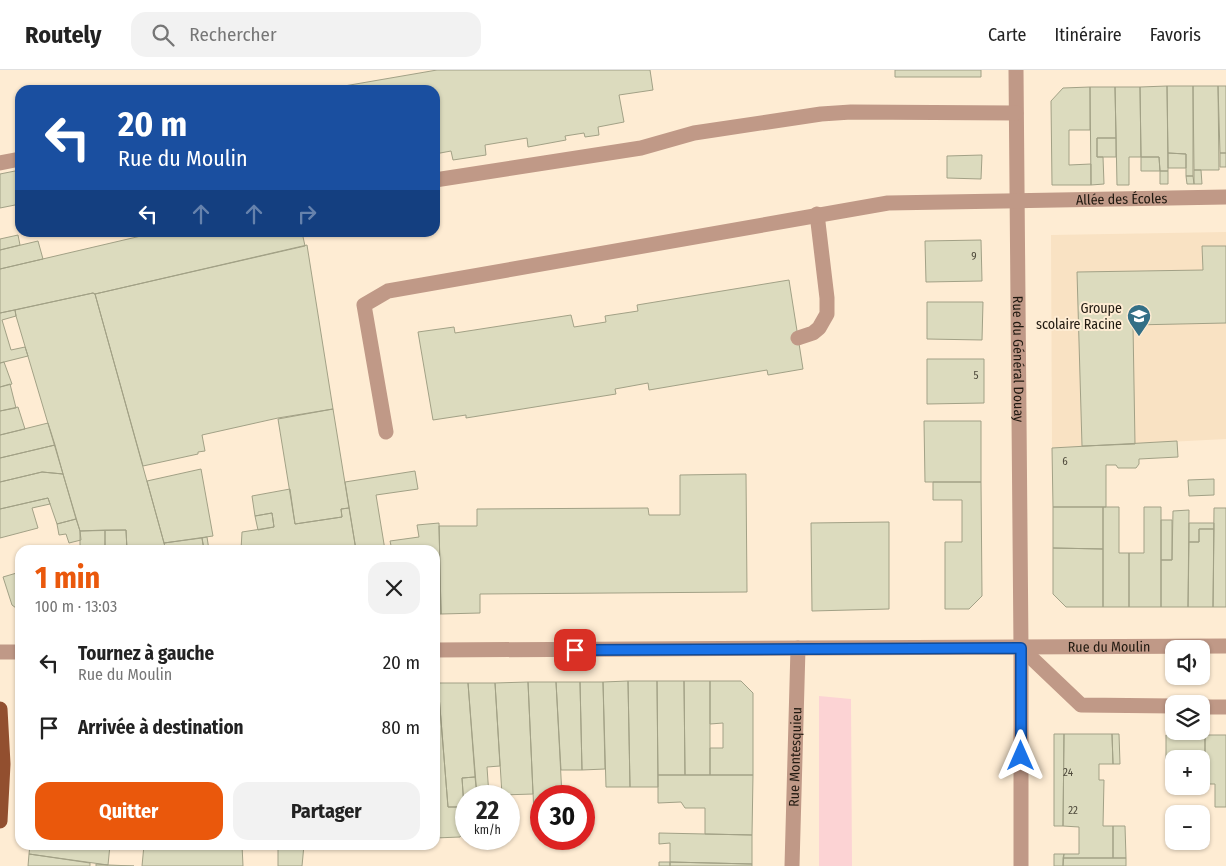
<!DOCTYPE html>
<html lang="fr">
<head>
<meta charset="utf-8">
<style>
  body { margin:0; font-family:"Fira Sans Condensed",sans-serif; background:#f2f2f2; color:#222; height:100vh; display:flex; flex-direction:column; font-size:19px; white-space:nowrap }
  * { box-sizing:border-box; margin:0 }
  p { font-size:16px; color:#767676 }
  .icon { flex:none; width:28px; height:28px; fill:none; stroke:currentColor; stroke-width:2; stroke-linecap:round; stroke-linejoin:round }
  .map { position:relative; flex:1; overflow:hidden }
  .panel { position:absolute; left:15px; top:475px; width:425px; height:305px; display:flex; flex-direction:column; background:#fff; border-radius:15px; box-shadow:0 1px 4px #0004 }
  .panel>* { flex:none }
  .hud { position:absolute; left:15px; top:15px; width:425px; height:152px; border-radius:15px; box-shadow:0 1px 4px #0004; background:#1a4fa0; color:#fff; overflow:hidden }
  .controls { position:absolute; left:1165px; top:570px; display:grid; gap:10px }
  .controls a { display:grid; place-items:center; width:45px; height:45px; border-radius:10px; background:#fff; box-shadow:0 1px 4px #0004; font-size:25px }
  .speed { position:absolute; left:455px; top:715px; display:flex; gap:10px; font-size:25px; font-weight:700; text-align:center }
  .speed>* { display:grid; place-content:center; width:65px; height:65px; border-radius:50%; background:#fff; box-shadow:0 1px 4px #0004; line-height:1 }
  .speed small { font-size:12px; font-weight:400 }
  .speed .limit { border:8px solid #d22; background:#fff; color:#111 }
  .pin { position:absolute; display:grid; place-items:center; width:42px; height:42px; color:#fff; margin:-21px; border-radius:10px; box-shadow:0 2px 8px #0006 }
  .me { position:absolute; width:55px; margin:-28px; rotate:0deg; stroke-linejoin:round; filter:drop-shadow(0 0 4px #0008) }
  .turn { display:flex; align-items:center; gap:18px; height:105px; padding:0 20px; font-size:22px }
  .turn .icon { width:65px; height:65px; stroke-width:2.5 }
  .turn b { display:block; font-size:35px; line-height:42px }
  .lanes { display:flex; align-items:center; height:48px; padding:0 20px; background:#0003; justify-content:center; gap:25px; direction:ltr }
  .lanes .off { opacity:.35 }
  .round { display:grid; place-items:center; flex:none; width:52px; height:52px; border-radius:15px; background:#f2f2f2 }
  .headline { display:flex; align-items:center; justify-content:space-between; height:85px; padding:0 20px }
  h1 { font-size:30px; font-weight:700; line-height:38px; color:#ea580c }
  .cta { display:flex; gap:10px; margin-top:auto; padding:10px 20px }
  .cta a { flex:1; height:58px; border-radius:15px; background:#ea580c; color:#fff; font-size:20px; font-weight:700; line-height:58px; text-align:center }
  .cta a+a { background:#f2f2f2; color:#222 }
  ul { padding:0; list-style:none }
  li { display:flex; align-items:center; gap:15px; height:65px; padding:0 20px }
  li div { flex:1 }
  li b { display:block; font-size:19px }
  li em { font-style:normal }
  header { display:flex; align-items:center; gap:30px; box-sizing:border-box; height:70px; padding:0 25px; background:#fff; border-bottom:1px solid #e0e0e0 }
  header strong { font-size:24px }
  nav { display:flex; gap:28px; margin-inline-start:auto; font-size:18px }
  .search { width:350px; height:45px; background:#f2f2f2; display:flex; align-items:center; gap:12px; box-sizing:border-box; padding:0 18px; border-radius:15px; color:#767676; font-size:19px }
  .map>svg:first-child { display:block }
  .built { fill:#f9e2c3 }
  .green { fill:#fcd3d4 }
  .building { fill:#dcdbbe; stroke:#a2a186 }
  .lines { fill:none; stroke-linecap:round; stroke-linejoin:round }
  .minor { stroke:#c09987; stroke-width:15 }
  .major { stroke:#924f2f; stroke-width:15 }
  .route-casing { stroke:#114b97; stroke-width:12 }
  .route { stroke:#1a73e8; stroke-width:9 }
  .labels { text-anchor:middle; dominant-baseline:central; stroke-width:4; stroke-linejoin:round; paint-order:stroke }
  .number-label { font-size:11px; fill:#4f4a3c }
  .street-label { font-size:14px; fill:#201910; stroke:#feecd3 }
  .poi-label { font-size:14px; fill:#201910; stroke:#feecd3; text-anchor:end }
</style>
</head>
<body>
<header>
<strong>Routely</strong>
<div class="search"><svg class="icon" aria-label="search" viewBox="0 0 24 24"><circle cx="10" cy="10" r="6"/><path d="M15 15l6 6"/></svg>Rechercher</div>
<nav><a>Carte</a><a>Itinéraire</a><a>Favoris</a></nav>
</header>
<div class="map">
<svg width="1226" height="796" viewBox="0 0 1226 796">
  <rect width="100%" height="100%" fill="#feecd3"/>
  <path class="built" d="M1226,162v207l-174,9 -1,-213z"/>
  <path class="green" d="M819,626l32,3 1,167h-33z"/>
  <path class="building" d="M437,0h213l3,20 -34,5 5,27 -26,5 1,8 -14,2 -1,-4 -19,3 1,4 -38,7 -1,-9 -42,7 1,10 -33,5 -2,-9 -16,3v-64h-114z
    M895,0h86v7h-86z
    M1167,16h26v90h-7v-22l-18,-1z
    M1167,16l1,82v3h-8l-1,-14h-18l-1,-70z
    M1193,16h25l1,84h-25z
    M1218,16h8v67h-6z
    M1090,17h25l1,51h-19v19h6l1,27 -13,1z
    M1090,17v43h-21v35l22,-1v21h-39l-1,-84 12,-13z
    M1115,17h25l1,70h-12v28h-12z
    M1097,68h19v19h-19z
    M1168,83l18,1v14h-18z
    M1220,83h6v14h-6z
    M982,85l-1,24 -34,-1v-22z
    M1141,87h18l1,14h-19z
    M20,100v34l-20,4v-34z
    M1194,100h7l1,14h-8z
    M1160,101h8v13h-8z
    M1186,106h7l1,8h-7z
    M158,162h144l3,14 -210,48 -2,-1 -93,20v-44z
    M18,165l2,10 -20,5v-11z
    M981,170l1,41 -56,1 -1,-41z
    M38,171l5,18 -43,10v-19z
    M307,175l26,164 -55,9 -76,17 3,16 -7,1v2l-55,12 -48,-172z
    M1202,176h24v77l-93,2 2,119 -53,2 -5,-174 126,-2z
    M789,210l14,89 -35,6 -1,-5 -118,20 -1,-7 -33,6 1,5 -150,24v-3l-33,5 -15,-88 36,-5 1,6 116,-18 3,12 32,-5 -1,-6 33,-5 -1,-6z
    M93,223l2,1 71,256h-39l-1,-20 -46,1 -64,-215 -1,-6z
    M927,232h56l-1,38 -55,-1z
    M15,240l1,6 -14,4 9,30 14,-3 3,9 -28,7v-50z
    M927,289h57v44l-57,1z
    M4,292l8,22 -12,3v-24z
    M10,314l6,24 -16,3v-24z
    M18,337l7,22 -25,6v-24z
    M333,339l16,99 -8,1 1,8 -47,7 -17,-105z
    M924,351h57v61h-56z
    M48,353l7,22 -55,13v-23z
    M1177,371l1,16 -39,2v5l-3,4h-18l-2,-3h-10v42h-53l-1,-59z
    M55,375l8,29 -21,-2 -42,10v-24z
    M201,399l12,67 -49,7 -17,-62z
    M415,401l3,18 -42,6 9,55h-29l-11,-68z
    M42,402l21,2 13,45 -19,5 -9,-26 -48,11v-27z
    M746,404l1,118 -267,2v19l-39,1 -2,-88h38v-17l171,-1 1,7h31v-40z
    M1214,409v16l-25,1 -1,-16z
    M933,412h48l1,114 -13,13h-24v-67h17v-42h-29z
    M290,419l5,35 47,-7 -1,-8 8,-1 7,42h-115l1,-18 32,-5 -2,-14 -17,3 -3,-20z
    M48,428l2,6 -18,4 6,20 -38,10v-29z
    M1053,437h50v42l-50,-1z
    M1103,437h16v46h10v54h-26z
    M1144,437h17v100h-32v-54h15z
    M1214,438h12v99h-13z
    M1189,440l-1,97h-27v-47h11l1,-49z
    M272,443l2,14 -16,3 -3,-14z
    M76,449l4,12 1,9 -12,3 -3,-9 -7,1 -2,-11z
    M1161,450h11v40h-11z
    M889,452v87l-77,2 -1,-88z
    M439,453l2,91h-6v-64h-43l-2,-9 29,-4 -2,-12z
    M1189,453h25v6h-15v13h-10z
    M1199,459h15l-1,78h-25l1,-65h10z
    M105,460h21l1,20h-22z
    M105,460v20h-42l17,-4v-15z
    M207,467l2,13h-5l-2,-12z
    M202,468l2,12h-38l-2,-7z
    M1053,478l50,1v58h-37l-13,-13z
    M20,502v39l-8,-6 -9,-28z
    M628,611h29l1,106h-28z
    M628,611l2,106h-24l-3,-105z
    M657,611h27l1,94h-27z
    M684,611h26v94h-25z
    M710,611h31l12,12v82h-43v-27h13v-25l-13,1z
    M528,612h28l6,114h-21v18h-7z
    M528,612l5,112 -31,1 -7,-112z
    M556,612h24l2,88h-21z
    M580,612h23l2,87 -23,1z
    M435,613h3l10,124h13l1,27 -2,3 -25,1z
    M438,613h30l7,94 -13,1 2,29h-16z
    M468,613h27l5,83 -13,1 2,29h-12z
    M1054,664h10l-1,92h-9z
    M1064,664h48l1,30h-14v16h5l-1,46h10v32h-50l1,-4h15v-27l-16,-1z
    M1112,664h7l1,30h-7z
    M1166,665h39v49h-4v-25h-27v25h-8z
    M1205,665h21v72h-11v-23h-10z
    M658,705h95l-1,60 -47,-1v-26h-20l-4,-6 -23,1z
    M475,707l2,19h-11v11h-2l-2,-29z
    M1113,756h12l1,32h-13z
    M659,763l93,2v29l-82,-2v-19l-11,1z
    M30,775h80l-2,20 -79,-11z
    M144,775h98l1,21h-101z
    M278,775h26l-2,21h-24z
    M29,784l61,9v3h-62z
    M1054,784h10l-1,12h-9z
    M1063,788h63v8h-63z
    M659,792h11v4h-11z
    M670,792l82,2v2h-82z
    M96,794l12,1 26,1h-38z"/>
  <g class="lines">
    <g class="minor">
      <path id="s1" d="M1016,0l5,578v218"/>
      <path d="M0,93l20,-4"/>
      <path d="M435,110l206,-32 53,-15 127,-19 30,-2 165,1"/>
      <path d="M798,268l15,-5 6,-5 8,-14v-16l-10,-84"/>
      <path id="s2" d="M386,362l-22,-127 24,-14 500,-88 338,-6"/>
      <path d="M1021,578l60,57 93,1"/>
      <path id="s3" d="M435,580l791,-4"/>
      <path d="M0,582h20"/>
      <path d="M1201,637h25"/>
      <path id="s4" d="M792,796l6,-218"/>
    </g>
    <path class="major" d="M0,639l3,55 -3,57"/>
  </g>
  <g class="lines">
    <g class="route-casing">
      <path id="route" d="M575,580l446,-2v108"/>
    </g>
    <use href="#route" class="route"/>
  </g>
  <defs>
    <g id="school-pin" transform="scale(1.25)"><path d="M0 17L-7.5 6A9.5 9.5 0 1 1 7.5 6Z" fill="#336f86" stroke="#feecd3"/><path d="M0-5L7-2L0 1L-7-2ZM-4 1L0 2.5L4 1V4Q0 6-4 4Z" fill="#fff"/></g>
  </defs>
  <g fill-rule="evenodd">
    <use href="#school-pin" x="1139" y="246"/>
  </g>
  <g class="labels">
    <g class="number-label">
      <text x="974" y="186">9</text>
      <text x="976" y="305">5</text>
      <text x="1065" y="391">6</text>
      <text x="1068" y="702">24</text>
      <text x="1073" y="740">22</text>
    </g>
    <g class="street-label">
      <text stroke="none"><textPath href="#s2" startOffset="898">Allée des Écoles</textPath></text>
      <text stroke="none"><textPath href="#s1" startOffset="289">Rue du Général Douay</textPath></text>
      <text stroke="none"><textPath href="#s3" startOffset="674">Rue du Moulin</textPath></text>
      <text stroke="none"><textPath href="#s4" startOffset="109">Rue Montesquieu</textPath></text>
    </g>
    <g class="poi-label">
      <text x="1122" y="238">Groupe<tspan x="1122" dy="16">scolaire Racine</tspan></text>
    </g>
  </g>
</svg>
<div class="controls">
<a><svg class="icon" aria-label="sound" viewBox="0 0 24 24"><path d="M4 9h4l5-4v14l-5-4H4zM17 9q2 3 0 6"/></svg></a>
<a><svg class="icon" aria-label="layers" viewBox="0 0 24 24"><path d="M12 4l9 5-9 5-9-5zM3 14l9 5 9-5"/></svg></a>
<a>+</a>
<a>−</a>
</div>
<div class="speed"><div>22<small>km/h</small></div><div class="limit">30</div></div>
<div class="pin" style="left:575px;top:580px;background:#d93025"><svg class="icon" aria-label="arrive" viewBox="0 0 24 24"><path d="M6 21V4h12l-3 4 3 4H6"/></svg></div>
<svg class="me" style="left:1021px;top:686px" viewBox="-20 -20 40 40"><path d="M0-17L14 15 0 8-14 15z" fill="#1a73e8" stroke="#fff" stroke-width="4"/></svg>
<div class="hud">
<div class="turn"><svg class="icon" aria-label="left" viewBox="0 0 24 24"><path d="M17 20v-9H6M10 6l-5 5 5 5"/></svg><div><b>20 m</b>Rue du Moulin</div></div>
<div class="lanes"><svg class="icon" aria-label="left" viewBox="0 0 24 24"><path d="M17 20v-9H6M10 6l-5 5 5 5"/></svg><svg class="icon off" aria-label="ahead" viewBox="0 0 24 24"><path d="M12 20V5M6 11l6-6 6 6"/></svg><svg class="icon off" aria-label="ahead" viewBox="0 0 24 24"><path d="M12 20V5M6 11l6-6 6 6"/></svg><svg class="icon off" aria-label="right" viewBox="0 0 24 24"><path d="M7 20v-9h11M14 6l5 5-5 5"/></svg></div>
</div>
<section class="panel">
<div class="headline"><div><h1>1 min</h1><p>100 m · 13:03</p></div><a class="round"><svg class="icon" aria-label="close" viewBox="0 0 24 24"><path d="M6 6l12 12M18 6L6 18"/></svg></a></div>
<ul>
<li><svg class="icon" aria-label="left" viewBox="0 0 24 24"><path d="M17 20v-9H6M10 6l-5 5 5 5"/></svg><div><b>Tournez à gauche</b><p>Rue du Moulin</p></div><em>20 m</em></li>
<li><svg class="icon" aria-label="arrive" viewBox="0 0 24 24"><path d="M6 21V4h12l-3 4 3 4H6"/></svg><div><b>Arrivée à destination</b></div><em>80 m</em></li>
</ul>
<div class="cta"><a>Quitter</a><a>Partager</a></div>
</section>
</div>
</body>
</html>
